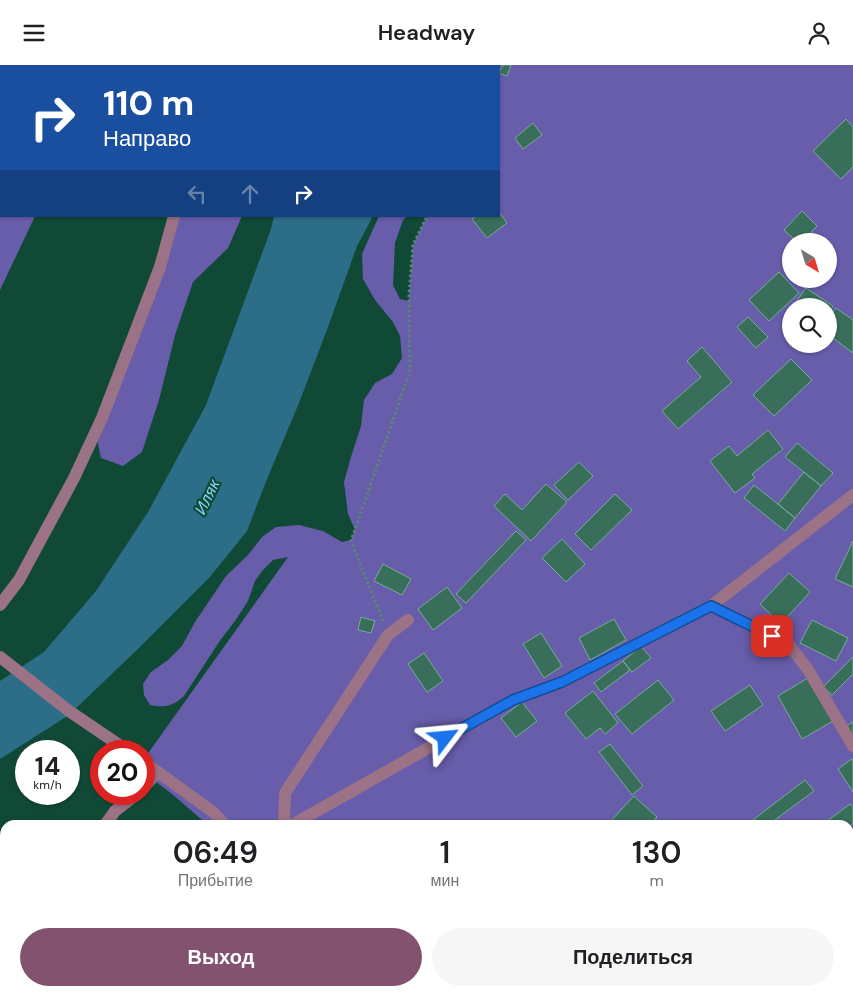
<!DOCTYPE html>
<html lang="ru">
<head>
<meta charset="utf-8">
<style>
  body { margin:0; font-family:"DM Sans",sans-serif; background:#f6f6f6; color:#202124; height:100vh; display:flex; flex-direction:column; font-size:19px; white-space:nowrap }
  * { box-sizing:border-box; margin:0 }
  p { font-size:16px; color:#757577 }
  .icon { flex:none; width:28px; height:28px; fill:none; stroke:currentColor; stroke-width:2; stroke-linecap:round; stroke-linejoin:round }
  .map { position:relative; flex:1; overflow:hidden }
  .side { position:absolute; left:0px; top:755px; width:854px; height:176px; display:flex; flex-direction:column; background:#fff; border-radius:15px 15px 0 0; box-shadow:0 1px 4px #0004 }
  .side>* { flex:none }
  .banner { position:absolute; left:0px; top:0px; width:500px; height:152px; box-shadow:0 1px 4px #0004; background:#1a4fa0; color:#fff; overflow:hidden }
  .needle { width:32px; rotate:142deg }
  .controls { position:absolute; left:782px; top:168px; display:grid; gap:10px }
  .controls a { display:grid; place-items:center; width:55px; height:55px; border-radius:50%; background:#fff; box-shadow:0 1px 4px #0004; font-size:25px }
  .speed { position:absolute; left:15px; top:675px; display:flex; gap:10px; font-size:25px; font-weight:700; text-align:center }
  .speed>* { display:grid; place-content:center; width:65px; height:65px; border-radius:50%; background:#fff; box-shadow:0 1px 4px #0004; line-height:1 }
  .speed small { font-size:12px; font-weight:400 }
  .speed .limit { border:8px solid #d22; background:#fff; color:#111 }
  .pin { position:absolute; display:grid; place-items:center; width:42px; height:42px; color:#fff; margin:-21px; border-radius:10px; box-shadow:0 2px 8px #0006 }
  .me { position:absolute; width:55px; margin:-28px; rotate:61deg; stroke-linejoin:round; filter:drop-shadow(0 0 4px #0008) }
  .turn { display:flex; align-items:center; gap:18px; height:105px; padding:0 20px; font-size:22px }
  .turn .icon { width:65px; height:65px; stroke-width:2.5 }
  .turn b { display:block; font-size:35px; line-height:42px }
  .lanes { display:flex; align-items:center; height:48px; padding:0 20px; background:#0003; justify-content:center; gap:25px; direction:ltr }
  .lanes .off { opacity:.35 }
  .eta { display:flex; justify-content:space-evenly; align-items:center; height:85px; text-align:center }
  .eta b { font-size:30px; font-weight:600; line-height:35px }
  .primary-button { display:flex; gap:10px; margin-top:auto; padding:10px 20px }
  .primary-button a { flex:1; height:58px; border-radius:30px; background:#82526e; color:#fff; font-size:20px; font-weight:600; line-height:58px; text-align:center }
  .primary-button a+a { background:#f6f6f6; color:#202124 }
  header { display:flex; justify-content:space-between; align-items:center; height:65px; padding:0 20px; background:#fff; font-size:22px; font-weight:600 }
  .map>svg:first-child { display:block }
  .green { fill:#675dab; fill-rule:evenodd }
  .water { fill:#2c6e88 }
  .building { fill:#396e5a; stroke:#77ad98 }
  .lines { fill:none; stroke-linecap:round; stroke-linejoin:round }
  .path { stroke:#598777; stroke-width:3; stroke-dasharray:2.5 2.5; stroke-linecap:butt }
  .minor { stroke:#9b7286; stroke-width:12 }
  .route-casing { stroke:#114b97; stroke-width:12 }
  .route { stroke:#1a73e8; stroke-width:9 }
  .labels { text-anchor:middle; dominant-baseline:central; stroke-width:4.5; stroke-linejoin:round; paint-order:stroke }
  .water-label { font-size:16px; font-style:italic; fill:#84d8fb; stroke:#114937 }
</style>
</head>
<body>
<header><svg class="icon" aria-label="menu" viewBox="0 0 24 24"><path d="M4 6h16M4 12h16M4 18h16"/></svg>Headway<svg class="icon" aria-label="person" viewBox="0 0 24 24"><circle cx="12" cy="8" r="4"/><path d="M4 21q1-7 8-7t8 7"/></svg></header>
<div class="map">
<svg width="853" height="931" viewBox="0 0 853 931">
  <rect width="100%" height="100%" fill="#114937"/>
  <path class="green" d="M0,0h70l-1,1h-68v150h34l-35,74z
    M465,0h388v931h-608l1,-5h603v-166h-641l-36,-31 -28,-21v-14l144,-202 -15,3 -11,11 -7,10 -7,20 -13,20 -16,21 -35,54c-11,10 -19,12 -34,9l-6,-10 -1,-11 8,-12 17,-12 14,-14 13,-24 31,-46 22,-21 14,-18 14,-10 23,-2 24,6 19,11 9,-2 4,-10 -7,-16 -4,-32 7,-25 10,-31 3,-26 11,-17 17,-9 10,-16 -2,-22 -7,-14 -18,-22 -12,-21 -1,-25 17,-38h28l-4,4 -8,23 -2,42 7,14 9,2 4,-56 14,-29h72v-150h-34zM791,176h38v38h-38zM791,241h38v38h-38z
    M180,151h62l-14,32 -35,34 -18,53 -16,65 -17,52 -19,14 -22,-8 -4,-19 63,-172z
    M13,926h32l-6,5h-29z
    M206,926h26l-1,5h-26z"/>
  <path class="water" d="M324,0h130v1h-130z
    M274,151h99l-16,30 -29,81 -29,76 -34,81 -18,47 -38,47 -67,67 -73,70 -69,44v-78l44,-29 52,-61 52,-79 58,-107 65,-176z"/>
  <path class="building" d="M503,0h8l-4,11 -8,-3z
    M846,54l7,8v40l-12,12 -28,-28z
    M533,58l9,12 -19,14 -8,-11z
    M802,146l15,15 -14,15h-7l-12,-11z
    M499,147l8,11 -20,15 -15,-19 4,-3h23z
    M779,207l20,21 -30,28 -20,-21z
    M806,223l27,18 -4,6v-6h-36z
    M836,243l17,12v33l-24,-18v-18z
    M748,252l20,20 -12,11 -19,-21z
    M702,282l30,35 -54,47 -16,-18 39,-34 -14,-16z
    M791,294l21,21 -38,36 -21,-21z
    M768,365l15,19 -31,25 3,4 -20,15 -25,-32 19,-15 8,10z
    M797,378l36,30 -12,13 -36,-29z
    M579,397l14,14 -25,24 -14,-15z
    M804,407l17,14 -26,32 -17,-14z
    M546,419l21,18 -36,39 -37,-35 11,-12 17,16z
    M754,420l41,33 -10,13 -41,-33z
    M615,429l17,16 -41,40 -16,-16z
    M516,466l10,9 -60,63 -10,-9z
    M562,474l23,25 -19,18 -24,-24z
    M853,476v46l-18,-8z
    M383,499l28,15 -9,16 -28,-14z
    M789,508l21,19 -29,32 -21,-20z
    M447,522l15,21 -29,22 -15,-21z
    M361,552l14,4 -4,12 -13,-3z
    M614,554l12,21 -36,20 -11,-22z
    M812,555l36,18 -12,23 -36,-18z
    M541,568l21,33 -18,12 -21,-34z
    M641,581l10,12 -19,14 -9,-11z
    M424,588l19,28 -16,11 -19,-28z
    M853,592v17l-21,21 -9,-8z
    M623,596l7,9 -29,22 -7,-9z
    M808,613l25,43 -31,18 -24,-43z
    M658,615l16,20 -42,34 -17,-20z
    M750,620l13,20 -38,26 -14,-20z
    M593,626l25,32 -13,11 -5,-6 -14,11 -21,-26z
    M522,637l15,19 -21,16 -15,-19z
    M853,657v19l-8,-14z
    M610,679l33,42 -11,9 -33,-43z
    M852,694l1,2v31l-15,-23z
    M805,715l9,11 -46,34h-18l-1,-2z
    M634,731l23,21 -8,8h-42z
    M850,739l3,3v16l-4,4v-2h-27z
    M619,926h5l7,5h-16z
    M822,926h20l-6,5h-10z"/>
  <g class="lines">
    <path class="path" d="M496,1v-1
      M383,556l-32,-80 59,-170 -1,-76 4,-50 14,-29"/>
    <path class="minor" d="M194,1v-1
      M0,540l19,-25 55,-102 28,-60 58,-151 14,-51
      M711,541l142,-111
      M0,592l69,54 59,40
      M144,697l69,50 12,13
      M144,722l14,-15
      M105,760l10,-14 22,-17
      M284,760l1,-32 103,-158 20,-15
      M292,760l221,-125 49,-18 149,-76 77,38 19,24 46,78
      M0,906l5,-7
      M247,931l1,-5"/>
  </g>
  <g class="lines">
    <g class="route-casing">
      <path id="route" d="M445,673l68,-38 49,-18 149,-76 61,30"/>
    </g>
    <use href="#route" class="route"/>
  </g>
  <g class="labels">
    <g class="water-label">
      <text transform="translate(207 432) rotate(-64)">Иляк</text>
    </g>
  </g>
</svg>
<div class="controls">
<a><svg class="needle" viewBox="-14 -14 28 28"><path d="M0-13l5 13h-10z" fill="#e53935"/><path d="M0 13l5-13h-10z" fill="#757577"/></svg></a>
<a><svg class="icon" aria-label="search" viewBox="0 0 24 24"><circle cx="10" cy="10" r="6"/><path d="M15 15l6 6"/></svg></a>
</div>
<div class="speed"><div>14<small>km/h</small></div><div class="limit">20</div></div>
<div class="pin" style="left:772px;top:571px;background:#d93025"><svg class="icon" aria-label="arrive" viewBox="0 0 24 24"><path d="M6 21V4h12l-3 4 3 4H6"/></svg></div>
<svg class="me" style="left:445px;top:673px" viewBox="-20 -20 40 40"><path d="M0-17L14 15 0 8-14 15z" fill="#1a73e8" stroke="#fff" stroke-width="4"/></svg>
<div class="banner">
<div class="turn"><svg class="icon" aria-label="right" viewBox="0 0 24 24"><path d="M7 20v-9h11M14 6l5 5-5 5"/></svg><div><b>110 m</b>Направо</div></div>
<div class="lanes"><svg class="icon off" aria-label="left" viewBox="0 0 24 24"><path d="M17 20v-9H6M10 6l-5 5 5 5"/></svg><svg class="icon off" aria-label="ahead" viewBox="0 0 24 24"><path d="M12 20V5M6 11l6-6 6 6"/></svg><svg class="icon" aria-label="right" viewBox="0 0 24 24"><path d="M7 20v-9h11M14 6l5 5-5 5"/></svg></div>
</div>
<section class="side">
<div class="eta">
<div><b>06:49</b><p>Прибытие</p></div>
<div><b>1</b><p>мин</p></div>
<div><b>130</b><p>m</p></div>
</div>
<div class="primary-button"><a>Выход</a><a>Поделиться</a></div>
</section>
</div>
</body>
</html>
